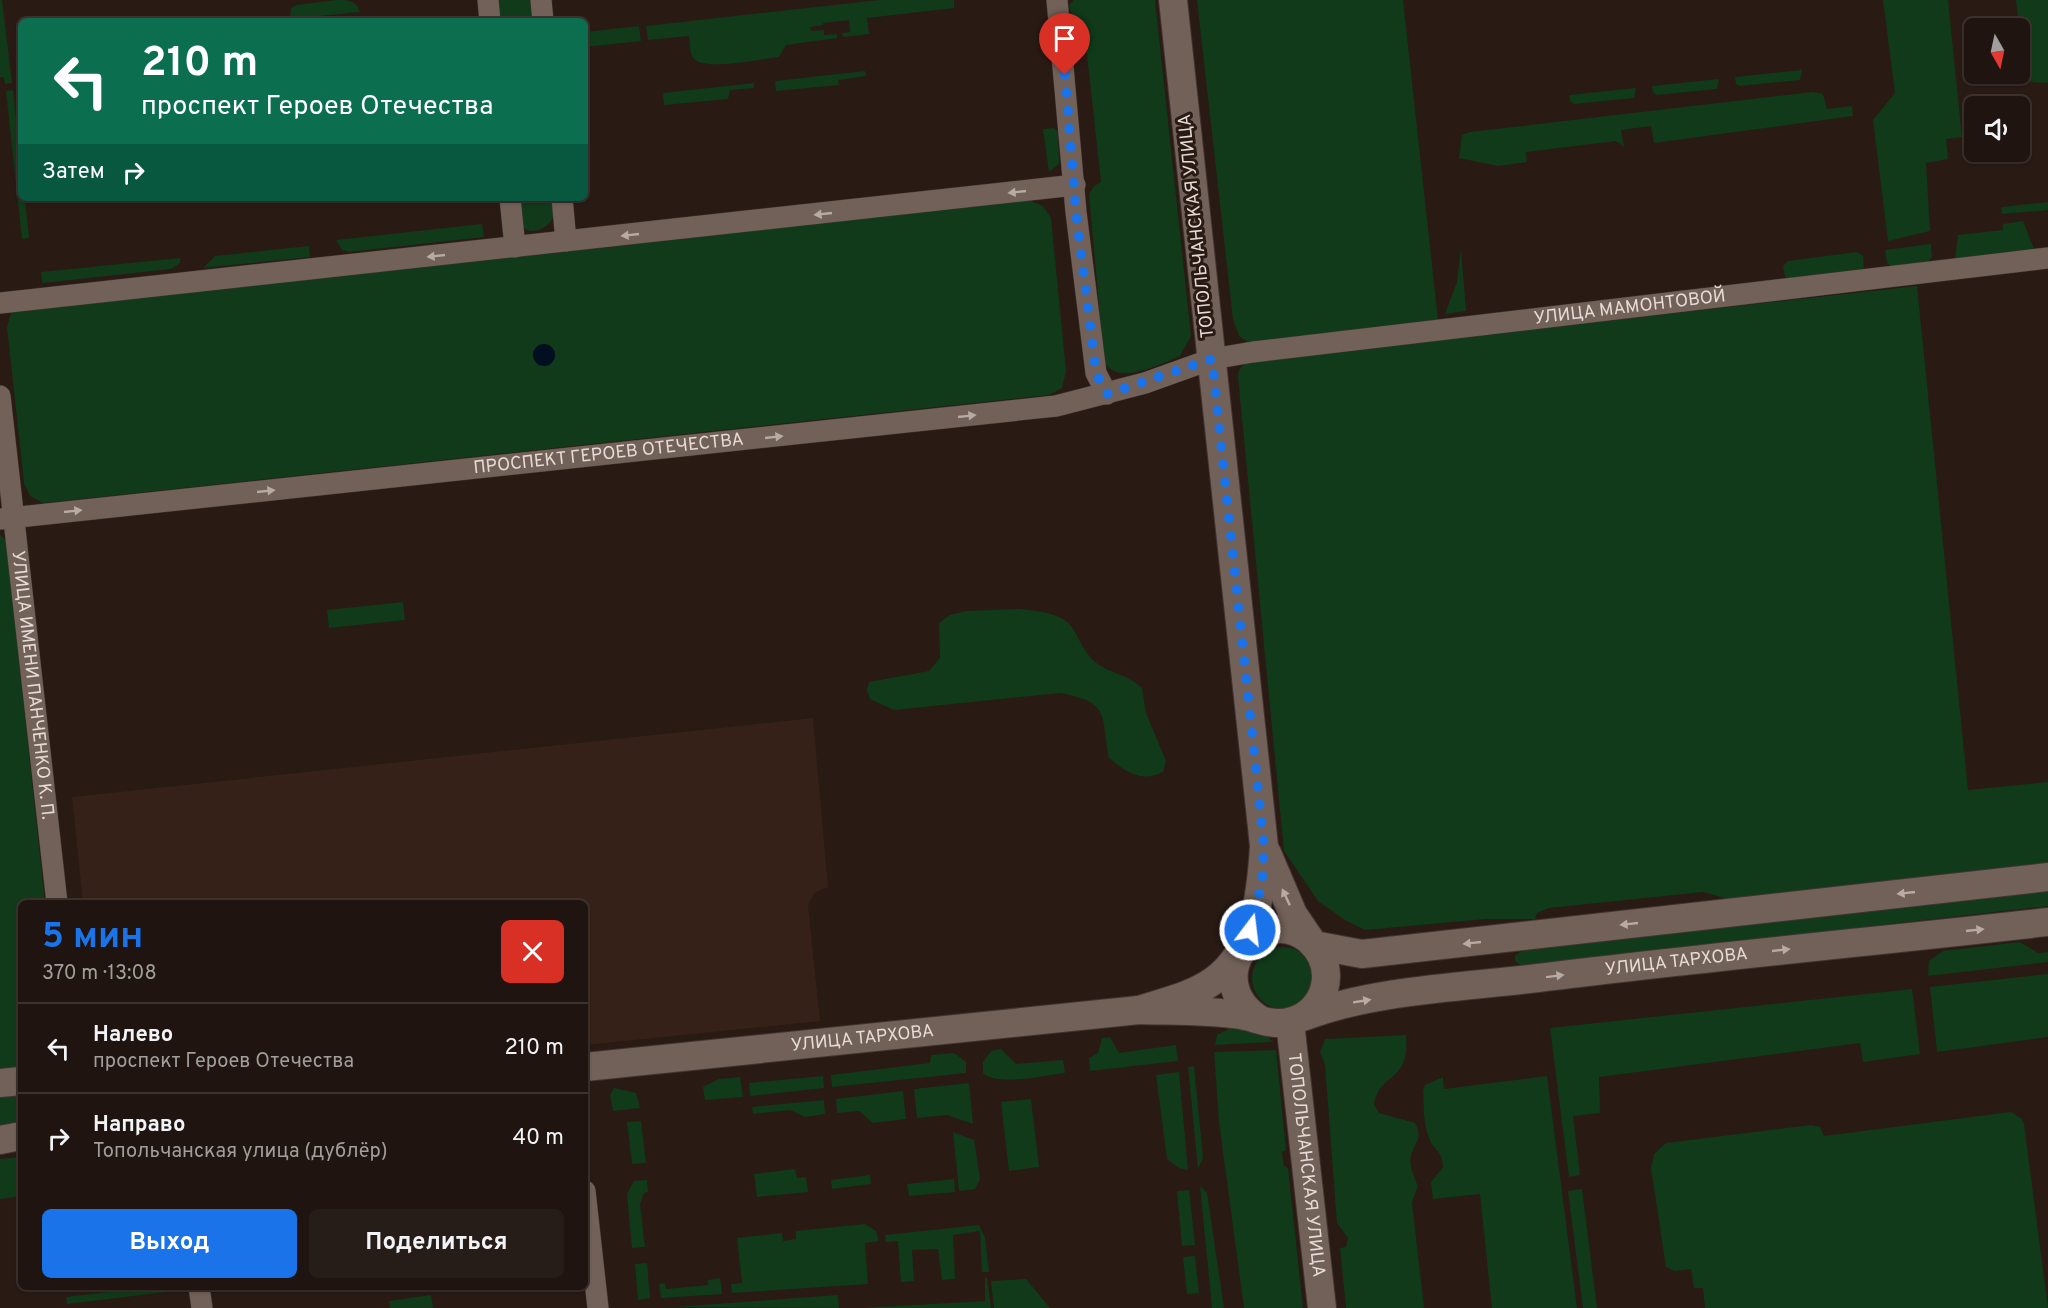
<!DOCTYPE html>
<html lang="ru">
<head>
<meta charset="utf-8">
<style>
  body { margin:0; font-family:Overpass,sans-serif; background:#271d18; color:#f1f3f6; height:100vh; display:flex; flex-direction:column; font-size:22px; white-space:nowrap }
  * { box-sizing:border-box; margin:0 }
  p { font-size:20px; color:#a19e9e }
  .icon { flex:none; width:33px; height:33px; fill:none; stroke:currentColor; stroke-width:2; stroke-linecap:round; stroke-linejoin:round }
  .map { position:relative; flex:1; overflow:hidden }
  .details { position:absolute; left:18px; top:900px; width:570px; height:390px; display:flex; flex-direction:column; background:#1f140f; border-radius:9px; box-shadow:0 2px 4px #0004,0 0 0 2px #3c332f }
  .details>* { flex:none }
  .guide { position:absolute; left:18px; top:18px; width:570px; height:183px; border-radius:9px; box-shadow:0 2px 4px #0004,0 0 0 2px #3c332f; background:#0b6e4f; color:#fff; overflow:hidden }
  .needle { width:39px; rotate:171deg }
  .tools { position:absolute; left:1964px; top:18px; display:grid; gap:12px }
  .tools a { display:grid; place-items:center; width:66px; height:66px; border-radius:9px; background:#1f140f; box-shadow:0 2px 4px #0004,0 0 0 2px #3c332f; font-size:30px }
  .pin { position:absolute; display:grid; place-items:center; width:51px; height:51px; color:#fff; margin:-62px -26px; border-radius:50% 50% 50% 0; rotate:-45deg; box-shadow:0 0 6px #0007 }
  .pin .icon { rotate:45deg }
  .me { position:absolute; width:66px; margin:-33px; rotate:15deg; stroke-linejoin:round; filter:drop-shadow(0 0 4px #0008) }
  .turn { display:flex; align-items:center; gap:21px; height:126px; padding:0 24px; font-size:27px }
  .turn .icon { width:78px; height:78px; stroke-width:2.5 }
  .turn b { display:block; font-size:42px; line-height:51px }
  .then { display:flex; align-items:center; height:57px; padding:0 24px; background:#0003; gap:12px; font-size:22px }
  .round { display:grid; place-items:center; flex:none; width:63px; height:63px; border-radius:9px; background:#271d18 }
  .overview { display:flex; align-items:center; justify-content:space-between; height:102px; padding:0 24px }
  h1 { font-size:36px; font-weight:700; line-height:45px; color:#1a73e8 }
  .action { display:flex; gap:12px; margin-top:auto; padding:12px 24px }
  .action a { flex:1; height:69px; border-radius:9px; background:#1a73e8; color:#fff; font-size:24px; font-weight:700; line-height:69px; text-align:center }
  .action a+a { background:#271d18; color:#f1f3f6 }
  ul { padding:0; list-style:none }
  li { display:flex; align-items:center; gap:18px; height:90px; padding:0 24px; border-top:2px solid #3c332f }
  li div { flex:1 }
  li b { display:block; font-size:22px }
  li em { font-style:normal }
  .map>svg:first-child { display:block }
  .built { fill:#352117 }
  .green { fill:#103a1a }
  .water { fill:#000e20 }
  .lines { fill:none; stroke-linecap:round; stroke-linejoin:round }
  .street-casing { stroke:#403431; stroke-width:22 }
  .secondary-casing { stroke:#403431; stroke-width:30 }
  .street { stroke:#726158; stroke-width:21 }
  .secondary { stroke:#726158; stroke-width:28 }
  .oneway { fill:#b8aaa4 }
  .route { stroke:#1a73e8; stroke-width:10; stroke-dasharray:0 18 }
  .labels { text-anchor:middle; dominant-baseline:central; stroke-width:6; stroke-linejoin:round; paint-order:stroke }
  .street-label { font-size:18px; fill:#e6dbd6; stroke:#291a14 }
</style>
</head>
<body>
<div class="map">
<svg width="2048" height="1308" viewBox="0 0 2048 1308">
  <rect width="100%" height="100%" fill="#291a14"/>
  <path class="built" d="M813,718l15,169 -14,6 -6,12 12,116 -235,24v-142h-502l-11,-106z"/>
  <path class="green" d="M0,0h2l10,83 -7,1 -1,-6 -4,-1z
    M336,0c12,0 20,0 24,12l-70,7 1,-11 5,-3z
    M494,0h39l2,21h-38z
    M879,0h75v8l-87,10 2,16 -26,3 -1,-4 8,-1 -1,-12 -26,3v2l-13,2 1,4 13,-1v5l13,-1v4l-51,7 -7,12c-17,2 -73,14 -85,2 -5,-6 -4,-15 -5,-23l-41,4 -2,-14z
    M1074,0h81l36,336 -11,20c-19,8 -64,31 -76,5l-15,-167 5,-8 7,-4 -17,-155 -11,-3 -4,-19z
    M1197,0h206l35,320 -190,22 -9,-6 -6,-17z
    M1883,0h65l14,137 -16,2 2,20 -22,4 4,68 -42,10 -15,-121 22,-27z
    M2016,0h32v83l-20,-1 -3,-3z
    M639,26l2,15 -56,6v-15z
    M1802,70l-2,10 -60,6 -4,-2 -1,-7z
    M865,71l1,5 -28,4 1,5 -63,6 -1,-10z
    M1719,79l-2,10 -60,6 -4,-3 -1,-6z
    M754,83v5l-24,2 -2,9 -64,6 -1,-12z
    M1636,88l-2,10 -60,6 -4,-3 -1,-6z
    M13,90l8,74v34h4l4,40 -7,1 -16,-148z
    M1813,92l10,2 4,15 25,-3 1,10 -199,27 -3,-17 -30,4 3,17 -8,-6 -90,11 1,10 -29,4 -39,-8 3,-23 8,-3z
    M1054,128l4,4 1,32 -10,8 -6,-43z
    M515,198h39c0,7 1,13 -1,19 -4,11 -22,20 -31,9 -5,-7 -5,-20 -7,-28z
    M1029,200l14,6 8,12 15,153 -4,17 -13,7 -1006,108 -13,-7 -6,-13 -17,-156 4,-14 11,-7z
    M2048,202v8l-46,4 -1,-7z
    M2023,221l11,28 -79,10 3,-24 45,-5v-6z
    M482,224l2,13 -135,15 -7,-2 -6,-10z
    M1931,244l1,13 -5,6 -34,4 -6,-4 -2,-13z
    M309,246l1,11 -107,11 12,-12z
    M1461,248l5,63 -21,3 12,-32z
    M1857,252l6,4 1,16 -78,9 -3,-15 5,-5z
    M180,258v5l-9,6 -129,14 -1,-11z
    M1917,286l51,504 80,-8v82l-320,35 -25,-7 -154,16 -12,5 -2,6h-49l-121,11 -20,-10 -27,-19 -34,-50 -46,-474 1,-7 8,-9z
    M0,534l6,7 39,362h-24v167l-21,2z
    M403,602l2,18 -76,8 -2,-18z
    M1019,609c17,2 45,3 55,21 7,13 13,28 27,36 15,9 27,9 41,22l4,25 20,48 -3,11c-22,11 -37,0 -54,-14 -8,-42 2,-56 -49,-65l-166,17 -24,-11 -3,-9 2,-8 60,-11 11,-13 -1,-35 11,-8 16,-4z
    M2048,891v15l-527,60 -6,-5v-5l9,-7z
    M2020,942l18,11 10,-1v10l-120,14 1,-15 14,-10z
    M1252 978a31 31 0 1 1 62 0a31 31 0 1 1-62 0Z
    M2048,974v63l-111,15 -7,-65z
    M1912,989l8,65 -57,8 -3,-19 -261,34 1,36 -27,3 7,59 -11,2 -19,-149z
    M1230,1028l33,5 10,9 -58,3 2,-10z
    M1406,1035c4,49 -25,35 -32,69l5,9 36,10c9,15 -1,20 -4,33 -2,10 3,21 7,30l-6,16 12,106h-78l-6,-60 6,-1 2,-9 -11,-15 -12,-158 -5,-13 5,-13z
    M1110,1037l9,16 57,-8 2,16 -88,10 -1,-13 9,-5 4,-15z
    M1001,1049l15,15 47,-4 2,13c-19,2 -68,14 -82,0v-11l8,-11z
    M1276,1050l10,100 -4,2 2,14 4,2 15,140h-59l-25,-186 -5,-70z
    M954,1053l12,9v11l-134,14 -1,-12 99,-12 1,-8z
    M1194,1066l9,92 -5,11 -10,-102z
    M1179,1072l9,98 -9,-2 -12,-9 -11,-84z
    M823,1076l1,12 -74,8 -1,-13z
    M1547,1076l30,232h-85l-12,-114 -47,5 -2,-17 12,-15c-1,-18 -9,-16 -14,-29 -6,-14 -5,-33 -6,-48l2,-5 18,-8 1,12z
    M740,1077l3,20 -38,3 -2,-13 16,-8z
    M969,1083l4,41 -26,-9 -30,3 -3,-29z
    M614,1088l22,5 4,15 -27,3 -3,-16z
    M903,1091l3,28 -33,4 -14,-12 -22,2 -1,-14z
    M21,1092v33l-21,3v-34z
    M1031,1099l8,68 -30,4 -8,-69z
    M824,1100l1,14 -20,3 -15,-7 -37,4 -1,-7z
    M2011,1112l11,7 2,5 24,184h-343l-2,-20h-9l-3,-19 -16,2 -9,-4 -15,-99 3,-14 12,-11 145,-18 9,2 4,9z
    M641,1121l5,42 -14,1 -5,-42z
    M953,1132l21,8 6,39 -5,10 -16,2z
    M21,1157v39l-21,3v-40z
    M795,1169l2,9 9,-1 2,15 -51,5 -3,-23z
    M870,1175l1,9 -39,5 -1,-9z
    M954,1179l1,13 -46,4 -2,-12z
    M647,1180l1,12 -4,1 -4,11 5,43 -13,1 -5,-54 7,-13z
    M1200,1186l7,7 17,115h-12z
    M1582,1189l15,119h-14l-15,-117z
    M1189,1190l6,55 -13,1 -5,-55z
    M865,1224l11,7 3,10 -14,2 3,41 -136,9 -1,-9 11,-1 -5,-45 45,-5 1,8 13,-2v-8z
    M979,1225l6,13 4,34h-7l-2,-41 -27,4 2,44 -13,1 -4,-31 -26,1 2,31 -13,1 -3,-41 -12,1 -1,-7z
    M1195,1256l4,37 -12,1 -4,-37z
    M647,1263l3,35 -12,2 -3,-36z
    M720,1278l2,16 -61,4 -2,-14 6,-1 1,6 42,-4v-5z
    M985,1278h2l4,30h-130l124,-7z
    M1026,1279l24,29h-56l-3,-27z
    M149,1287h16l1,5 -99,12 -1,-7z
    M431,1295l2,13h-43l-1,-7z
    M838,1295l1,13 -164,-1z"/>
  <path class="water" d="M533 355a11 11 0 1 1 22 0a11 11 0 1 1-22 0Z"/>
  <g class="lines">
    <g class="street-casing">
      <g id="street">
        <path d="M488,0l2,21"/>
        <path d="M541,0l2,21"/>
        <path d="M1057,0l19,212 20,161 11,21"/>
        <path d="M510,198l5,49"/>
        <path d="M562,198l4,43"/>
        <path d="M0,303l1075,-118"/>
        <path id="s1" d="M0,396l57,507"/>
        <path id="s2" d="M0,519l1056,-113 89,-23 67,-24 41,-7 795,-94"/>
        <path d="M585,1191l13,117"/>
        <path d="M199,1287l3,21"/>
      </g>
    </g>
    <g class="secondary-casing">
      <g id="secondary">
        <path d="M1267,853l26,61 21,31 48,9 686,-77"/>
        <path d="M1139,1010c24,-8 53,-14 74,-29 43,-31 48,-87 51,-135l-91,-846"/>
        <path id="s3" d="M1306,1016c68,-26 159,-29 232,-38 170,-21 340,-37 510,-56"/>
        <path id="s4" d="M1290,1022l32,286"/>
        <path id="s5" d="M585,1067l554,-57c33,1 68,0 101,5 13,2 27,9 40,8 8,0 15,-2 22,-6 15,-8 24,-24 24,-41 0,-14 -7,-27 -17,-36 -49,-40 -111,39 -50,79"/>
        <path d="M0,1083l21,-2"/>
        <path d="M0,1140l21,-4"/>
      </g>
    </g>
    <use href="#street" class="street"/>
    <use href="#secondary" class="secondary"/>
  </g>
  <defs><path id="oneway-solid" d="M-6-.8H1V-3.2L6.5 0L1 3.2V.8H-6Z" transform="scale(1.5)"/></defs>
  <g class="oneway">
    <use href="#oneway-solid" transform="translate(1017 192) rotate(174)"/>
    <use href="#oneway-solid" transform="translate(823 214) rotate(174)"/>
    <use href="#oneway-solid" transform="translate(630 235) rotate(174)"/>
    <use href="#oneway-solid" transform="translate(436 256) rotate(174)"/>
    <use href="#oneway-solid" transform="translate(967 416) rotate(-6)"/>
    <use href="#oneway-solid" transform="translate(774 437) rotate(-6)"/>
    <use href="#oneway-solid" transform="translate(266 491) rotate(-6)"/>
    <use href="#oneway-solid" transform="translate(73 511) rotate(-6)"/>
    <use href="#oneway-solid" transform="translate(1906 893) rotate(174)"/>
    <use href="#oneway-solid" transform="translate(1286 897) rotate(-115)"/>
    <use href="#oneway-solid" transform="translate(1629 924) rotate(174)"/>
    <use href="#oneway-solid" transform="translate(1975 930) rotate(-6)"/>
    <use href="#oneway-solid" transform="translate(1472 943) rotate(174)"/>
    <use href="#oneway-solid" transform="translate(1781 950) rotate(-6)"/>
    <use href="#oneway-solid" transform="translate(1555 976) rotate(-7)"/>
    <use href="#oneway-solid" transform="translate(1362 1001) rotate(-9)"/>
  </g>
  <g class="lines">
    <path class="route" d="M1065,75l11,137 20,161 11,21 105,-35 52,487 -2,37 -12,47"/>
  </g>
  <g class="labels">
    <g class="street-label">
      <text transform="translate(1197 226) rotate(-96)">ТОПОЛЬЧАНСКАЯ УЛИЦА</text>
      <text stroke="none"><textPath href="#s2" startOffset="1646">УЛИЦА МАМОНТОВОЙ</textPath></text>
      <text stroke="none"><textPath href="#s2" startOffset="612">ПРОСПЕКТ ГЕРОЕВ ОТЕЧЕСТВА</textPath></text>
      <text stroke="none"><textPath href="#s1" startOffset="291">УЛИЦА ИМЕНИ ПАНЧЕНКО К. П.</textPath></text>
      <text stroke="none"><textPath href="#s3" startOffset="375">УЛИЦА ТАРХОВА</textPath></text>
      <text stroke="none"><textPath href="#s5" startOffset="279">УЛИЦА ТАРХОВА</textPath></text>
      <text stroke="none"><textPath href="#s4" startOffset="144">ТОПОЛЬЧАНСКАЯ УЛИЦА</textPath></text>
    </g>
  </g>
</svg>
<div class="tools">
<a><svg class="needle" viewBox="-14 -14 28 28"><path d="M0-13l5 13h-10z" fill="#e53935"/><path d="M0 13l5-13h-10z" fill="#a19e9e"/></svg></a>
<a><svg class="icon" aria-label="sound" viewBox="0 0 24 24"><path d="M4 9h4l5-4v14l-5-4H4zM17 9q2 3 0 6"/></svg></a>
</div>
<div class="pin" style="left:1065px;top:75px;background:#d93025"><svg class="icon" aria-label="arrive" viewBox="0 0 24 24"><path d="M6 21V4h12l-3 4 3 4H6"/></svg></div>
<svg class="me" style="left:1250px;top:930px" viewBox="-20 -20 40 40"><circle r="17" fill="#1a73e8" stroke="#fff" stroke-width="3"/><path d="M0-11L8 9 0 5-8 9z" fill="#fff"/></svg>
<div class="guide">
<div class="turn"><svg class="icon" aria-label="left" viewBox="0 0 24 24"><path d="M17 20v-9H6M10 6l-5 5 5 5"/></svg><div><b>210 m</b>проспект Героев Отечества</div></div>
<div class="then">Затем<svg class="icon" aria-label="right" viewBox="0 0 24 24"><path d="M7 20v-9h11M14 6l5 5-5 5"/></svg></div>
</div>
<section class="details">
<div class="overview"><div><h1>5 мин</h1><p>370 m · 13:08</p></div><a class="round" style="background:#d93025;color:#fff"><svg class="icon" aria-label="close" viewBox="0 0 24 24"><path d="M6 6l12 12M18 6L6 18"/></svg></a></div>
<ul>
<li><svg class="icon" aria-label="left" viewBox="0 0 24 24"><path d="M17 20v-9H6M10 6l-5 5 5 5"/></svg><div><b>Налево</b><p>проспект Героев Отечества</p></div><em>210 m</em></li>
<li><svg class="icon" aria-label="right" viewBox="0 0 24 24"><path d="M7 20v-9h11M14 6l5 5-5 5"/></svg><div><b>Направо</b><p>Топольчанская улица (дублёр)</p></div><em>40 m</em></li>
</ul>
<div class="action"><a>Выход</a><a>Поделиться</a></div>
</section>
</div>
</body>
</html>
